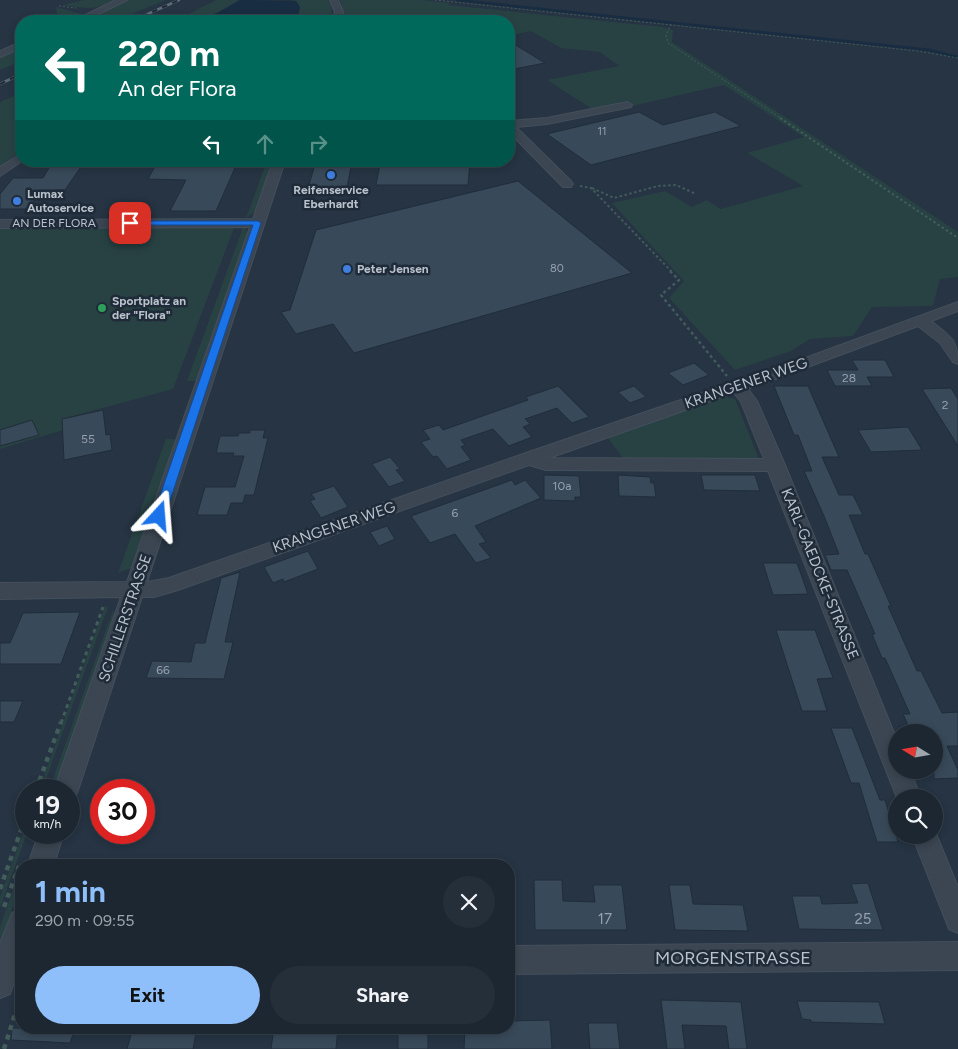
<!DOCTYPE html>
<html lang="en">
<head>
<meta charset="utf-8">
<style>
  body { margin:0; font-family:Figtree,sans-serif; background:#252f3a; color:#f1f3f6; height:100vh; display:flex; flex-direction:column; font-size:19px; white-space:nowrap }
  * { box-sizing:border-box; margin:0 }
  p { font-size:16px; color:#a0a5ac }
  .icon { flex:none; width:28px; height:28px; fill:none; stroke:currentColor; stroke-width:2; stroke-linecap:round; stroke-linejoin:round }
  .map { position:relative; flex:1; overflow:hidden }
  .side { position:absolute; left:15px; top:859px; width:500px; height:175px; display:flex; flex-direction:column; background:#1c2732; border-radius:20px; box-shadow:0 2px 8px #0003,0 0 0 1px #3a444d }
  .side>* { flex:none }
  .hud { position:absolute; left:15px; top:15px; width:500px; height:152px; border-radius:20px; box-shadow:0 2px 8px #0003,0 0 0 1px #3a444d; background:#00695c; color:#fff; overflow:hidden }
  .needle { width:32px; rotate:281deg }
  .fabs { position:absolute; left:888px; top:724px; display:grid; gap:10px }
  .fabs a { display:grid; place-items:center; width:55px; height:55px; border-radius:50%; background:#1c2732; box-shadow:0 2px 8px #0003,0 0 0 1px #3a444d; font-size:25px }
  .speed { position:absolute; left:15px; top:779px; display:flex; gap:10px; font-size:25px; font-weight:700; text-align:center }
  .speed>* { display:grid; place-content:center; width:65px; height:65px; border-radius:50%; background:#1c2732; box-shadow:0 2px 8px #0003,0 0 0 1px #3a444d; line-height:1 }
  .speed small { font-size:12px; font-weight:400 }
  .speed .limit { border:8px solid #d22; background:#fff; color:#111 }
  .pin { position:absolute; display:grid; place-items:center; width:42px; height:42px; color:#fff; margin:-21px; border-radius:10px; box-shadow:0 2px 8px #0006 }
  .me { position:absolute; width:55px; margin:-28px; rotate:19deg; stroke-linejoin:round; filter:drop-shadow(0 0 4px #0008) }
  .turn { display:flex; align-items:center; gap:18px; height:105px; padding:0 20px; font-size:22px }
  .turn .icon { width:65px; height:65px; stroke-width:2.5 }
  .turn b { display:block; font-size:35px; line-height:42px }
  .lanes { display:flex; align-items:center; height:48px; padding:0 20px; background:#0003; justify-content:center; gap:25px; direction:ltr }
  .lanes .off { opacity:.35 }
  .round { display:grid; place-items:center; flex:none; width:52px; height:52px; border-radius:26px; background:#252f3a }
  .headline { display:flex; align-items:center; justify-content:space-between; height:85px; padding:0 20px }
  h1 { font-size:30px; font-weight:700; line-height:38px; color:#8fbffa }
  .action { display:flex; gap:10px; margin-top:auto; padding:10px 20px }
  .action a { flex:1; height:58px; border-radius:30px; background:#8fbffa; color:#111; font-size:20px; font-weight:700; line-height:58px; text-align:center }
  .action a+a { background:#252f3a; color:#f1f3f6 }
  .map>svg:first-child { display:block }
  .green { fill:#284244 }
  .water { fill:#182c42 }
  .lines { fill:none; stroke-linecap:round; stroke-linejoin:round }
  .stream { stroke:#182c42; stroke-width:2.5 }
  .building { fill:#384959; stroke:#212d3a }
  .minor-casing { stroke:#444f5c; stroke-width:2 }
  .path-far4 { stroke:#425b5b; stroke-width:1; stroke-dasharray:2 2; stroke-linecap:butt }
  .path-far3 { stroke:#425b5b; stroke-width:2; stroke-dasharray:2.5 2.5; stroke-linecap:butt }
  .path-far2 { stroke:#425b5b; stroke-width:2.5; stroke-dasharray:3 3; stroke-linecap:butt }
  .path-far1 { stroke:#425b5b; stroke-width:3; stroke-dasharray:4 4; stroke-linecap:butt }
  .path { stroke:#425b5b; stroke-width:4.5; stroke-dasharray:5 5; stroke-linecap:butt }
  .minor { fill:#3b4652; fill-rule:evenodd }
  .rail-casing { stroke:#5d6a79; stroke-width:2.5 }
  .rail { stroke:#1f2b38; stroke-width:2; stroke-dasharray:5.5; stroke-linecap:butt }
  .route { fill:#1a73e8; stroke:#114b97 }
  .shop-dot { fill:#3f7fe0; stroke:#1f2b38; stroke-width:2 }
  .leisure-dot { fill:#2e9e5b; stroke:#1f2b38; stroke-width:2 }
  .labels { text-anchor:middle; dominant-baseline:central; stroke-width:5; stroke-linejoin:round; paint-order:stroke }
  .far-number-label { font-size:11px; fill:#96a1ae }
  .far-poi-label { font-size:12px; font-weight:bold; fill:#b8c1cc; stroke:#1f2b38; text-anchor:start }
  .far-street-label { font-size:12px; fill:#b8c1cc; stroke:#1f2b38 }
  .number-label { font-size:12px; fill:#96a1ae }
  .street-label { font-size:15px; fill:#b8c1cc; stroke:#1f2b38 }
  .near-number-label { font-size:15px; fill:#96a1ae }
  .near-street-label { font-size:18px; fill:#b8c1cc; stroke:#1f2b38 }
</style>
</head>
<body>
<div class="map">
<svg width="958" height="1049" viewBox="0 0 958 1049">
  <rect width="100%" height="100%" fill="#263443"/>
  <path class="green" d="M84,0h32c-21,11 -31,8 -54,5z
    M129,0h37l-52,21h-31z
    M216,0h24l-21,12 -22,9h-22z
    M292,0h36c5,7 4,13 1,21h-32l3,-14 -4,-6z
    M340,0h81l29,3 -2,2 214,22 11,3 -1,12 286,190v45l-18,2 -7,27 -61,1 -19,29 -43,3 -19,12 -56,19 -66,-72 15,-17 -72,-78 53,-12 27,16 15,-7 14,9 82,-23 -56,-33 57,-16 -80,-52 -92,21 -7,-5 -33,8 -45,-29 72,-14 -19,-14 -39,-4 -30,-17 -22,5v-15h-169l3,-11z
    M56,7l26,7 -1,3 -11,4h-27l14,-6z
    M21,47v14l-21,9v-14z
    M21,93v59l-21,14v-64z
    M267,161h7l-19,51 -9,6z
    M243,227l3,2 1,5 -50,147h-10z
    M0,228h234l-61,161 -111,30 1,11 -63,19z
    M723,396l12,3 24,60 -136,-1 -16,-21z
    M166,439h7l3,3 -45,126 -13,5z
    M105,606l3,1 -66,183h-3z
    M113,610l1,2 -1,9 -59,169h-5z
    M26,825l1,8 -27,75v-11z
    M21,867v17l-21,60v-17z"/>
  <path class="water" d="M240,0l56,1 4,6 -3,14h-100l22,-9z"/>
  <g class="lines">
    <path class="stream" d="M457,0l473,50 28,7"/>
  </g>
  <path class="building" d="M509,41l36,22 -36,7z
    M639,112l24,13 52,-13 26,14 -150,39 -44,-31z
    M53,161h32l-20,29h-23l-14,19h-28v-15l13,-16h30z
    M158,161h80l-22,50h-46l16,-31 -38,-1z
    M316,161h36l-5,27h-39z
    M439,161h31l-2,24h-92l4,-21h59z
    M518,181l114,92 -278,80 -21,-29 -37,10 -15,-22 9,-2 26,-80z
    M852,360h33l9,17h-27l5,9h-37l-8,-16h31z
    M694,363l15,12 -26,10 -15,-12z
    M558,386l31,31 -17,6 -15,-15 -32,11 5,5 -7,3 9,10 -23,9 -16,-17 -32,11 4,5 -4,2 10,13 -24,9 -10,-13 -4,1 -12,-15 9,-3 -7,-9 16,-5 4,5 85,-30 -2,-3z
    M634,386l12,11 -16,6 -12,-11z
    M774,386h34l31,71h-17l17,38h14l10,20h-14l16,39h3l23,52h-3l29,65h4l21,42 16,-1v34h-11l11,24v8l-24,1v-47h-23l-8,-18h7l-25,-56h-3l-10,-24h3l-28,-64h-16l-6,-15 14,-1 -15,-38 -20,-45h8l-14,-36h-4z
    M951,388l7,11v47l-36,-57z
    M103,410l3,25 4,-1 2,16 -48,10 -2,-41z
    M32,420l7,15 -39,11v-16z
    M908,427l14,23 -51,2 -13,-22z
    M250,430h15l-2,8h5l-14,57h-9l-2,8h-12l-4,12h-30l8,-28h30l9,-31h-11l1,-3h-18l4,-17h18l1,-3h11z
    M390,457l10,12 -4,1 9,11 -16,6 -17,-23z
    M544,475l35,1 2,21h-6v4l-31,-1z
    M618,475l32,2 1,6h3l2,14 -37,-1z
    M701,475h54l5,16 -56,-1z
    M512,480l3,5 10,-5 16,18 -66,28 11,16 -7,2 12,14 -15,5 -21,-29 -25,9 -19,-27z
    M334,486l14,21 -27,11 -11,-17 5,-2 -4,-5z
    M387,526l8,13 -16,7 -9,-14z
    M308,551l10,18 -34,13 -1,-3 -10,4 -9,-16z
    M763,563h34l11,31 -35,1z
    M240,572l-15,70h8l-9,37 -78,-1 6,-17 39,1 4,-19h10l16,-65z
    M80,612l-19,52h-61v-21h10l13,-30z
    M776,630h39l18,48 -16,1 10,32h-25z
    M0,701h23l-9,21h-14z
    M831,728h21l28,72h5l13,42h-21l-18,-59h-8z
    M534,880h28l1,21 32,1 -2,-17h29l5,45h-92z
    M868,883l15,47 -84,-1 -7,-33h28l2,8 36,-1 -7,-19z
    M669,885h21l3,19 50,1 5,26 -73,-1z
    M661,1000l80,2 6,47h-18l-3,-23 -44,-1 3,24h-18z
    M797,1001l82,1 6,22 -74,-2v-2l-9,-1z
    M550,1020l2,29h-88l1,-21h44v-7z
    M588,1023h29l3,26h-30z
    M12,1028h63l-5,15 -59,-3z
    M133,1028h64l-4,21h-66z
    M274,1028h64l-2,21h-65z
    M398,1028h30v21h-30z"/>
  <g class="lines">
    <g class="minor-casing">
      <path id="minor" d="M116,0h11l-43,21h-11z
        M330,0h8l5,12 -4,9h-8l4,-9z
        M21,42v6l-21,9v-6z
        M627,102l5,3 -1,2 -84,17 -31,3 55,54 2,3 -2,3h-8l-54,-55v-11l38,-3z
        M21,154l1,7 -22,15v-9z
        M273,161h12l-138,421 22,-4 357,-125 187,-64 35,-10 210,-77v9l-27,10c18,15 27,17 27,43l-5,-2 -13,-19 -22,-17 -170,63 9,12 28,64 111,273v32h14l11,28h-24l-129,-327 -222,-1 -17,-5 -351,125 -24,7h-12l-64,193 -3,8 -6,2v-10h-15l67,-193 -121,2v-16l127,-1 123,-355 -250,1v-8l253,-1zM734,393l7,9 23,57 -215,-1z
        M934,829l24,58v46l-9,-4 -37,-94h22z
        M39,832h25l-10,33h-26z
        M21,909v53l-11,32 -10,4v-54l12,-31z
        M958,942v28l-449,4v-28z"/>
    </g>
    <path class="path-far4" d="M435,0l482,51 41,7
      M59,6l17,2
      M671,24l-5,12 2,7 114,76"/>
    <path class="path-far3" d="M780,118l178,120
      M580,186l11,2 81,84
      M592,188l22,10 44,-12 18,-1 20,9"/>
    <path class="path-far2" d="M670,271l9,9 -18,15 66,81"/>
    <path class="path-far1" d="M61,723l42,-116"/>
    <path class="path" d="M36,790l25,-68
      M0,889l26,-73
      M4,907l15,-41
      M4,1049l17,-54"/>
    <use href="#minor" class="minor"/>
    <g class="rail-casing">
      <path id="rail" d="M132,21l47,-21
        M0,84l21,-10"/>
    </g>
    <use href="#rail" class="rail"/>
  </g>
  <path class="route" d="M127,221h131l3,2 -96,293 -6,4 -6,-4 100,-291h-123l-4,-2z"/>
  <g class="shop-dot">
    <circle cx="331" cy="175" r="5"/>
    <circle cx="17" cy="201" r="5"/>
    <circle cx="347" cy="269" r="5"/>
  </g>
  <circle class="leisure-dot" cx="102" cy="308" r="5"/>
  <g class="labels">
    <g class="far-number-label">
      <text x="602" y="131">11</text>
      <text x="557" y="268">80</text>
    </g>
    <g class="far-poi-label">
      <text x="331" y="190" text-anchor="middle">Reifenservice<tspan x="331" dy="14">Eberhardt</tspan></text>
      <text x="27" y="194">Lumax<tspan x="27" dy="14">Autoservice</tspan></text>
      <text x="357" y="269">Peter Jensen</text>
      <text x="112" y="301">Sportplatz an<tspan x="112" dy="14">der "Flora"</tspan></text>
    </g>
    <g class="far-street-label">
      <text x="54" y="223">AN DER FLORA</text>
    </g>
    <g class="number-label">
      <text x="849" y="378">28</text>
      <text x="945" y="405">2</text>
      <text x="88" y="439">55</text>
      <text x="562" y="486">10a</text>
      <text x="455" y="513">6</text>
      <text x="163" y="670">66</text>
    </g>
    <g class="street-label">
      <text transform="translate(746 383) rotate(-19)">KRANGENER WEG</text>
      <text transform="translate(334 527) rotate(-19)">KRANGENER WEG</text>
      <text transform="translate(820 574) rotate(68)">KARL-GAEDCKE-STRASSE</text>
      <text transform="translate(125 618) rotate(-71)">SCHILLERSTRASSE</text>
    </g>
    <g class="near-number-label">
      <text x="605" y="919">17</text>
      <text x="863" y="919">25</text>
    </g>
    <g class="near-street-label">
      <text x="733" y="958">MORGENSTRASSE</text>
    </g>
  </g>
</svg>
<div class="fabs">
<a><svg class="needle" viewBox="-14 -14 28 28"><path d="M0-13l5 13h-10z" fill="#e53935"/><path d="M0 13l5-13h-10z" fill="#a0a5ac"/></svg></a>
<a><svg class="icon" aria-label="search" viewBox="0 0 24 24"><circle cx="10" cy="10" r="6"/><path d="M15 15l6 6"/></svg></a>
</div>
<div class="speed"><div>19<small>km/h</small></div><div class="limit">30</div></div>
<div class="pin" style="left:130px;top:223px;background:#d93025"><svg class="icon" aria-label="arrive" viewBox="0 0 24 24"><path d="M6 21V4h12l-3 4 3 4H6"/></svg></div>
<svg class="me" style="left:159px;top:516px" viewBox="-20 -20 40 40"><path d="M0-17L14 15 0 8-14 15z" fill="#1a73e8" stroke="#fff" stroke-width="4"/></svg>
<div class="hud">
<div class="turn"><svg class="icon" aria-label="left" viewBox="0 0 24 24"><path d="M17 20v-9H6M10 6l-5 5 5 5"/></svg><div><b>220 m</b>An der Flora</div></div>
<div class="lanes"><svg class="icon" aria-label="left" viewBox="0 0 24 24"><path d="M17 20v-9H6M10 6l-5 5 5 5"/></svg><svg class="icon off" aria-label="ahead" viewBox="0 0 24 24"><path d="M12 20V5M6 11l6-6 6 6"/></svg><svg class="icon off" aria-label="right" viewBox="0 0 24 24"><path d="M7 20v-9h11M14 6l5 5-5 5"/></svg></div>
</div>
<section class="side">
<div class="headline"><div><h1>1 min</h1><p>290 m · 09:55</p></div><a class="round"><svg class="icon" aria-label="close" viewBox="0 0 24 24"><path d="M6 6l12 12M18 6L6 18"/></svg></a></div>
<div class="action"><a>Exit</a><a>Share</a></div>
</section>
</div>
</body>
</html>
